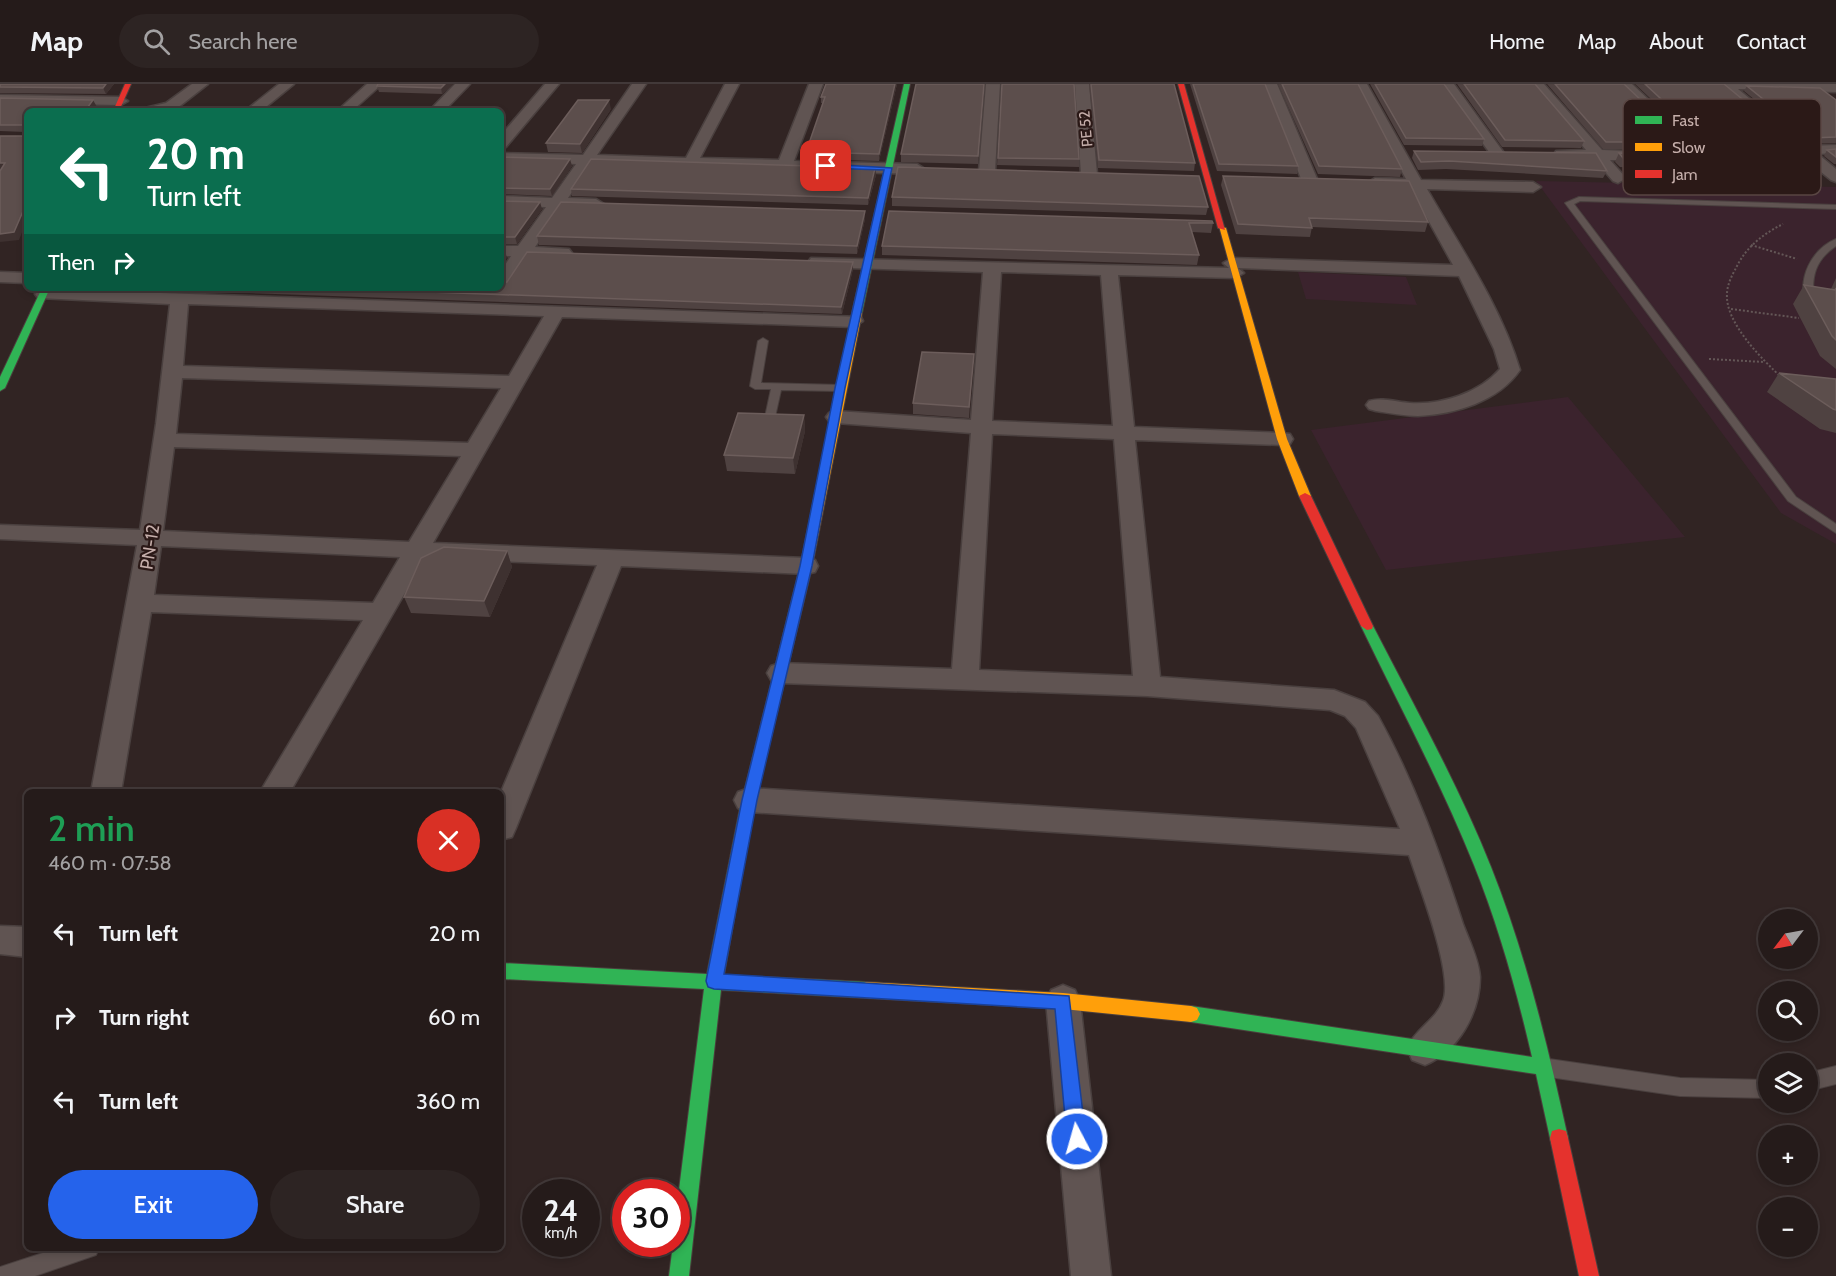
<!DOCTYPE html>
<html lang="en">
<head>
<meta charset="utf-8">
<style>
  body { margin:0; font-family:Cabin,sans-serif; background:#2d2423; color:#f1f3f6; height:100vh; display:flex; flex-direction:column; font-size:22px; white-space:nowrap }
  * { box-sizing:border-box; margin:0 }
  p { font-size:20px; color:#a3a1a2 }
  .icon { flex:none; width:33px; height:33px; fill:none; stroke:currentColor; stroke-width:2; stroke-linecap:round; stroke-linejoin:round }
  .map { position:relative; flex:1; overflow:hidden }
  .side { position:absolute; left:24px; top:705px; width:480px; height:462px; display:flex; flex-direction:column; background:#251b1a; border-radius:9px; box-shadow:0 3px 9px #0003,0 0 0 2px #423939 }
  .side>* { flex:none }
  .banner { position:absolute; left:24px; top:24px; width:480px; height:183px; border-radius:9px; box-shadow:0 3px 9px #0003,0 0 0 2px #423939; background:#0b6e4f; color:#fff; overflow:hidden }
  .needle { width:39px; rotate:238deg }
  .buttons { position:absolute; left:1758px; top:825px; display:grid; gap:12px }
  .buttons a { display:grid; place-items:center; width:60px; height:60px; border-radius:50%; background:#251b1a; box-shadow:0 3px 9px #0003,0 0 0 2px #423939; font-size:30px }
  .speed { position:absolute; left:522px; top:1095px; display:flex; gap:12px; font-size:30px; font-weight:700; text-align:center }
  .speed>* { display:grid; place-content:center; width:78px; height:78px; border-radius:50%; background:#251b1a; box-shadow:0 3px 9px #0003,0 0 0 2px #423939; line-height:1 }
  .speed small { font-size:15px; font-weight:400 }
  .speed .limit { border:9px solid #d22; background:#fff; color:#111 }
  .pin { position:absolute; display:grid; place-items:center; width:51px; height:51px; color:#fff; margin:-26px; border-radius:12px; box-shadow:0 3px 9px #0006 }
  .me { position:absolute; width:66px; margin:-33px; rotate:354deg; stroke-linejoin:round; filter:drop-shadow(0 0 4px #0008) }
  .turn { display:flex; align-items:center; gap:21px; height:126px; padding:0 24px; font-size:27px }
  .turn .icon { width:78px; height:78px; stroke-width:2.5 }
  .turn b { display:block; font-size:42px; line-height:51px }
  .then { display:flex; align-items:center; height:57px; padding:0 24px; background:#0003; gap:12px; font-size:22px }
  .round { display:grid; place-items:center; flex:none; width:63px; height:63px; border-radius:32px; background:#2d2423 }
  .summary { display:flex; align-items:center; justify-content:space-between; height:102px; padding:0 24px }
  h1 { font-size:36px; font-weight:600; line-height:45px; color:#1e9e55 }
  .action { display:flex; gap:12px; margin-top:auto; padding:12px 24px }
  .action a { flex:1; height:69px; border-radius:36px; background:#2563eb; color:#fff; font-size:24px; font-weight:600; line-height:69px; text-align:center }
  .action a+a { background:#2d2423; color:#f1f3f6 }
  ul { padding:0; list-style:none }
  li { display:flex; align-items:center; gap:18px; height:84px; padding:0 24px }
  li div { flex:1 }
  li b { display:block; font-size:22px }
  li em { font-style:normal }
  header { display:flex; align-items:center; gap:36px; box-sizing:border-box; height:84px; padding:0 30px; background:#251b1a; border-bottom:2px solid #423939 }
  header strong { font-size:28px }
  nav { display:flex; gap:33px; margin-inline-start:auto; font-size:21px }
  .search { width:420px; height:54px; background:#2d2423; display:flex; align-items:center; gap:15px; box-sizing:border-box; padding:0 21px; border-radius:33px; color:#a3a1a2; font-size:22px }
  .map>svg:first-child { display:block }
  .green { fill:#3b232d }
  .lines { fill:none; stroke-linecap:round; stroke-linejoin:round }
  .lane-casing { stroke:#4a403f; stroke-width:2 }
  .street-casing { stroke:#4a403f; stroke-width:3 }
  .fast-casing { stroke:#4b3f3d; stroke-width:2 }
  .slow-casing { stroke:#4b3f3d; stroke-width:2 }
  .jam-casing { stroke:#4b3f3d; stroke-width:2 }
  .path { stroke:#645757; stroke-width:2; stroke-dasharray:2 2; stroke-linecap:butt }
  .lane { fill:#605452; fill-rule:evenodd }
  .street { fill:#605452; fill-rule:evenodd }
  .fast { fill:#30b455; fill-rule:evenodd }
  .slow { fill:#ff9f0a; fill-rule:evenodd }
  .jam { fill:#e5322d; fill-rule:evenodd }
  .wall { fill:#4f4241 }
  .shaded-wall { fill:#3e3130 }
  .building { fill:#5c4e4c; stroke:#6c5d5b; stroke-width:1.5 }
  .route { fill:#2563eb; stroke:#184099; stroke-width:1.5 }
  .labels { text-anchor:middle; dominant-baseline:central; stroke-width:4.5; stroke-linejoin:round; paint-order:stroke }
  .far-street-label { font-size:15px; fill:#c5aeaa; stroke:#2b1917 }
  .street-label { font-size:18px; fill:#c5aeaa; stroke:#2b1917 }
  .key { fill:#2b1917; stroke:#594643; stroke-width:1.5 }
  .key-label { font-size:16px; fill:#c5aeaa }
</style>
</head>
<body>
<header>
<strong>Map</strong>
<div class="search"><svg class="icon" aria-label="search" viewBox="0 0 24 24"><circle cx="10" cy="10" r="6"/><path d="M15 15l6 6"/></svg>Search here</div>
<nav><a>Home</a><a>Map</a><a>About</a><a>Contact</a></nav>
</header>
<div class="map">
<svg width="1836" height="1192" viewBox="0 0 1836 1192">
  <rect width="100%" height="100%" fill="#312423"/>
  <path class="green" d="M1536,97l300,6v357l-55,-31z
    M1298,188l108,5 11,28 -111,-6z
    M1568,313l117,140 -299,33 -75,-140z"/>
  <g class="lines">
    <g class="lane-casing">
      <path id="lane" d="M1579,113l257,8v4l-256,-8 -6,3 222,293 40,27v9l-48,-32 -223,-298z
        M1836,155v7c-21,14 -25,31 -22,55l-8,2c-9,-25 6,-54 30,-64z
        M763,254l5,3 -7,42 79,2 5,3 -5,3 -59,-1 -6,27 -5,3 -4,-1 -1,-2 6,-28h-16l-5,-3 8,-45z
        M1549,975l131,19 88,2v18l-88,-2 -131,-19 -6,-3 -3,-6 3,-6z
        M1836,982v18l-28,7v-18z
        M58,1164h41l-3,7 -61,21h-35v-9z"/>
    </g>
    <g class="street-casing">
      <path id="street" d="M192,0h16l-32,25 -33,2 2,-3 21,-5z
        M279,0h15l-33,27h-16z
        M367,0h15l-30,27h-15z
        M455,0h15l-26,27h-15z
        M545,0h14l-53,63 -5,1v-13z
        M632,0h14l-49,71 89,3 39,-74h14l-39,74 79,2 30,-76h14l-29,77 123,3 8,5 -8,5 -326,-10 -23,34 28,1 8,5 -8,5 -34,-1 -27,39 34,2 3,4 -3,4h-41l-21,31h-11h5v-17l10,-15h-10v-10h17l28,-39 -45,-1v-10l51,2 24,-34 -75,-3v-8l82,2z
        M986,0h14l-5,87 -8,5 -8,-5z
        M1075,0h14l8,90 -8,5 -8,-5z
        M1263,0h14l41,97 -3,3 -5,2 -8,-5z
        M1353,0h14l54,96 112,2 8,5 -8,5 -106,-3c33,58 74,117 93,181 -22,32 -65,44 -102,46 -14,0 -28,-3 -42,-5l-7,-2 -3,-4 3,-4c14,-4 27,1 41,2 32,2 69,-10 90,-34l-6,-20 -35,-73 -221,-8 6,5 -9,5 -117,-3 16,152 148,6 8,1 3,5 -3,5 -8,1 -147,-5 25,237 174,13 31,12 13,14c36,65 62,137 85,208 6,16 16,36 17,53 0,35 -21,74 -55,88l-13,-5 -5,-12c8,-19 29,-28 36,-47 11,-27 -24,-115 -34,-146l-660,-43 -11,-4 -4,-8 4,-8 11,-4 651,41 -44,-101 -11,-12 -15,-6 -183,-14 -367,-13 -9,-3 -4,-7 4,-7 9,-3 172,6 19,-236 -135,-10 -7,-2 -3,-4 3,-4 7,-2 135,9 12,-148 -166,-5 -9,-5 3,-4 418,10 -6,-5 9,-5 221,7 -42,-76 -36,-1 -8,-5 8,-5 31,1zM1001,188l100,3 12,151 -121,-5zM992,350l122,5 19,237 -154,-6z
        M1440,0h14l50,69 -2,3h-10z
        M1530,0h14l58,66 53,2 7,4 -7,4h-45l16,18 -8,5 -5,-2 -19,-22 -38,-2 -2,-3 2,-3 30,-1z
        M1617,0h15l69,65 89,-3 -68,-57 -27,-1 -7,-4h148v8l-98,-3 69,57 29,-1v8l-18,1 18,15v13l-5,-2 -31,-25 -90,3 20,20 -3,3h-10z
        M0,11l121,2 7,4 -7,4 -121,-2z
        M0,188l27,1v10l-27,-1z
        M44,205l817,28 2,4 -9,6 -292,-10 -129,226 373,15 9,2 3,6 -3,6 -9,2 -185,-8 -105,262 -4,9 -11,3v-48l96,-227 -172,-7 -135,234h-30l103,-172 -212,-8 -30,180h-30l46,-247 -137,-6v-14l140,5 16,-106 14,-120 -132,-6 -3,-4zM188,220l356,12 -35,60 -326,-10zM182,294l319,10 -33,55 -292,-9zM174,363l287,9 -52,86 -246,-11zM161,462l239,11 -27,46 -219,-8z
        M0,842l27,1v30l-27,-3z
        M1063,901l12,5 5,11 31,275h-40l-25,-275 5,-11z"/>
    </g>
    <g class="fast-casing">
      <path id="fast" d="M904,0h6l-48,229 -5,3 -5,-3z
        M42,204h8l-45,100 -5,3v-14z
        M1367,538l6,4c41,80 85,158 118,241 35,88 57,180 77,271l-2,7 -7,2 -7,-2 -2,-7 -14,-64 -345,-52 -6,-2 -3,-6 3,-6 6,-2 341,51c-15,-65 -33,-130 -58,-192 -33,-82 -75,-160 -113,-239z
        M747,718l5,2 2,4 -30,167 142,7 6,3 3,5 -3,5 -6,3 -145,-8 -32,286h-20l4,-32h3v-30l28,-225 -203,-10v-16l206,11 33,-166 2,-4z"/>
    </g>
    <g class="slow-casing">
      <path id="slow" d="M1219,142l7,2 61,211 24,57 -2,2h-8l-2,-2 -22,-57z
        M857,226l5,3 -50,254 -6,4 -6,-4 52,-254z
        M866,898l197,11 128,13 6,2 3,6 -3,6 -6,2 -128,-13 -197,-11 -6,-3 -3,-5 3,-5z"/>
    </g>
    <g class="jam-casing">
      <path id="jam" d="M125,0h6l-12,27h-6z
        M1178,0h6l41,146 -7,-2z
        M1305,409l6,3 62,130 -1,3 -5,1 -6,-4 -62,-130z
        M806,479l6,4 -58,241 -2,4 -5,2 -5,-2 -2,-4 60,-241z
        M1559,1045l7,2 2,7 31,138h-20l-29,-138 2,-7z"/>
    </g>
    <path class="path" d="M1751,161l46,14
      M1731,225l68,9
      M1709,275l55,3
      M1782,294c-19,-18 -57,-55 -55,-84 0,-9 5,-19 9,-26 10,-21 27,-34 47,-44"/>
    <use href="#lane" class="lane"/>
    <use href="#street" class="street"/>
    <use href="#fast" class="fast"/>
    <use href="#slow" class="slow"/>
    <use href="#jam" class="jam"/>
  </g>
  <path class="wall" d="M0,0h114l-8,10 -106,-1z
    M454,0l-12,10 -63,-2 -2,-6z
    M897,0l-18,77 -73,-2v-7l17,-49h-2v-6z
    M984,0l-6,80 -77,-2v-8z
    M1002,0l77,75v8l-82,-2z
    M1089,0h85l21,79 -1,8 -96,-3z
    M1190,0h75l33,82 -1,8 -80,-3z
    M1278,0h80l44,85 -2,8 -82,-3z
    M1370,0h74l40,55 -2,7 -78,-1z
    M1457,0h78l49,57 -3,7 -79,-1z
    M1547,0h77l61,58 -4,8 -78,-1z
    M1635,0h77l76,53 -4,7 -82,3z
    M1747,2l89,14v43l-28,1 -64,-53z
    M0,14l97,9 -3,4h-67l-8,129 6,-108 -25,-1z
    M611,25l-29,44 -34,-1 -2,-9z
    M1836,65v15h-2l-10,-8 3,-6z
    M1414,67l193,20 -4,7 -157,-9 -28,1 -6,-12z
    M1619,69l86,7 -4,9h-43l-38,-2 -5,-5z
    M1719,69l95,7 -4,6 -86,3 -9,-9z
    M501,73l71,9 -20,30 -51,-2z
    M875,84l1,7 -8,30 -296,-9 -1,-7z
    M1223,92l205,46 -3,10 -113,-5 -2,10 -74,-3 -15,-49z
    M892,113l316,10 -2,8 -314,-9z
    M501,117l41,8 -25,35h-16z
    M889,127l324,12 -2,10 -19,-1 7,23 -2,10 -315,-10v-9z
    M865,135l-8,35 -318,-9 -2,-9z
    M853,185l-11,45 -621,-22 -2,-4h282z
    M1836,194v91l-16,-13 -27,-52 11,-19 27,4z
    M973,280l-4,54 -56,-4v-11z
    M1779,289l57,6v54l-16,-4 -53,-37z
    M804,331l1,16 -10,43 -68,-3 -3,-16z
    M507,467l5,16 -22,50 -79,-4 -7,-16z"/>
  <path class="shaded-wall" d="M106,0h8l-8,10 -3,-6z
    M445,0h9l-12,10 -1,-6z
    M895,0h2l-18,77v-7z
    M93,16l4,7 -3,4h-9z
    M609,16l2,9 -29,44 -2,-9z
    M570,75l2,7 -20,30 -2,-7z
    M0,79h5l-5,8z
    M875,84l1,7 -8,30v-7z
    M27,118v18l-8,20 -19,2v-8z
    M540,118l2,7 -25,35 -2,-7z
    M865,127v8l-8,35v-8z
    M505,167l2,7 -6,9v-10z
    M853,178v7l-11,45 -1,-7z
    M804,331l1,16 -10,43 -2,-16z
    M507,467l5,16 -22,50 -6,-16z"/>
  <path class="building" d="M0,0h106l-3,4 -103,-1z
    M378,0h67l-4,4 -64,-2z
    M826,0h69l-16,70 -73,-2 19,-55h-4z
    M916,0h68l-6,72 -77,-2z
    M1002,0h72l5,75 -81,-1z
    M1091,0h83l21,79 -96,-3z
    M1193,0h72l33,82 -79,-2z
    M1282,0h76l44,85 -83,-3z
    M1375,0h69l40,55 -78,-1z
    M1464,0h71l49,57 -79,-1z
    M1555,0h69l61,58h-79z
    M1645,0h79l64,53 -83,3z
    M1747,2l73,2 16,12v37l-25,1z
    M0,14l93,2 -8,11h-58v91l-13,30 -14,2v-63l5,-8h-5v-27h25v-11h-25z
    M578,16h31l-29,44 -34,-1z
    M1836,65v8l-9,-7z
    M1414,67l182,2 11,18 -158,-10 -28,1z
    M1619,69l80,1 6,6h-43l-39,-2z
    M501,73l69,2 -20,30 -49,-1z
    M591,75l284,9 -7,30 -297,-9z
    M898,83l301,9 9,31 -316,-10z
    M1223,92l186,5 19,41 -119,-4 3,10 -74,-4z
    M501,117l39,1 -25,35h-14z
    M561,118l304,9 -8,35 -320,-10z
    M889,127l323,10 1,2h-24l10,32 -317,-9z
    M501,167h4l-4,6z
    M527,168l326,10 -12,45 -521,-19h181v-5l6,-1z
    M1804,201l31,5 1,-2v52l-4,-4z
    M922,268l52,2 -5,53 -56,-4z
    M1779,289l57,6v31l-3,-1z
    M738,329l66,2 -11,43 -69,-3z
    M444,463l63,4 -23,50 -80,-4 17,-39z"/>
  <path class="route" d="M826,80l66,4 -47,220 -33,178 -55,234 -33,174 345,22 17,143 -3,6 -6,3 -7,-3 -3,-6 -12,-130 -341,-20 -6,-2 -2,-6 36,-181 58,-234 35,-178 49,-218 -60,-2z"/>
  <g class="labels">
    <g class="far-street-label">
      <text transform="translate(1086 45) rotate(-95)">PE 52</text>
    </g>
    <g class="street-label">
      <text transform="translate(150 463) rotate(-81)">PN-12</text>
    </g>
  </g>
  <rect x="1623" y="15" width="198" height="96" rx="9" class="key"/>
  <rect x="1635" y="32" width="27" height="8" fill="#30b455"/>
  <rect x="1635" y="59" width="27" height="8" fill="#ff9f0a"/>
  <rect x="1635" y="86" width="27" height="8" fill="#e5322d"/>
  <g class="key-label">
    <text x="1672" y="42">Fast</text>
    <text x="1672" y="69">Slow</text>
    <text x="1672" y="96">Jam</text>
  </g>
</svg>
<div class="buttons">
<a><svg class="needle" viewBox="-14 -14 28 28"><path d="M0-13l5 13h-10z" fill="#e53935"/><path d="M0 13l5-13h-10z" fill="#a3a1a2"/></svg></a>
<a><svg class="icon" aria-label="search" viewBox="0 0 24 24"><circle cx="10" cy="10" r="6"/><path d="M15 15l6 6"/></svg></a>
<a><svg class="icon" aria-label="layers" viewBox="0 0 24 24"><path d="M12 4l9 5-9 5-9-5zM3 14l9 5 9-5"/></svg></a>
<a>+</a>
<a>−</a>
</div>
<div class="speed"><div>24<small>km/h</small></div><div class="limit">30</div></div>
<div class="pin" style="left:826px;top:82px;background:#d93025"><svg class="icon" aria-label="arrive" viewBox="0 0 24 24"><path d="M6 21V4h12l-3 4 3 4H6"/></svg></div>
<svg class="me" style="left:1077px;top:1055px" viewBox="-20 -20 40 40"><circle r="17" fill="#2563eb" stroke="#fff" stroke-width="3"/><path d="M0-11L8 9 0 5-8 9z" fill="#fff"/></svg>
<div class="banner">
<div class="turn"><svg class="icon" aria-label="left" viewBox="0 0 24 24"><path d="M17 20v-9H6M10 6l-5 5 5 5"/></svg><div><b>20 m</b>Turn left</div></div>
<div class="then">Then<svg class="icon" aria-label="right" viewBox="0 0 24 24"><path d="M7 20v-9h11M14 6l5 5-5 5"/></svg></div>
</div>
<section class="side">
<div class="summary"><div><h1>2 min</h1><p>460 m · 07:58</p></div><a class="round" style="background:#d93025;color:#fff"><svg class="icon" aria-label="close" viewBox="0 0 24 24"><path d="M6 6l12 12M18 6L6 18"/></svg></a></div>
<ul>
<li><svg class="icon" aria-label="left" viewBox="0 0 24 24"><path d="M17 20v-9H6M10 6l-5 5 5 5"/></svg><div><b>Turn left</b></div><em>20 m</em></li>
<li><svg class="icon" aria-label="right" viewBox="0 0 24 24"><path d="M7 20v-9h11M14 6l5 5-5 5"/></svg><div><b>Turn right</b></div><em>60 m</em></li>
<li><svg class="icon" aria-label="left" viewBox="0 0 24 24"><path d="M17 20v-9H6M10 6l-5 5 5 5"/></svg><div><b>Turn left</b></div><em>360 m</em></li>
</ul>
<div class="action"><a>Exit</a><a>Share</a></div>
</section>
</div>
</body>
</html>
